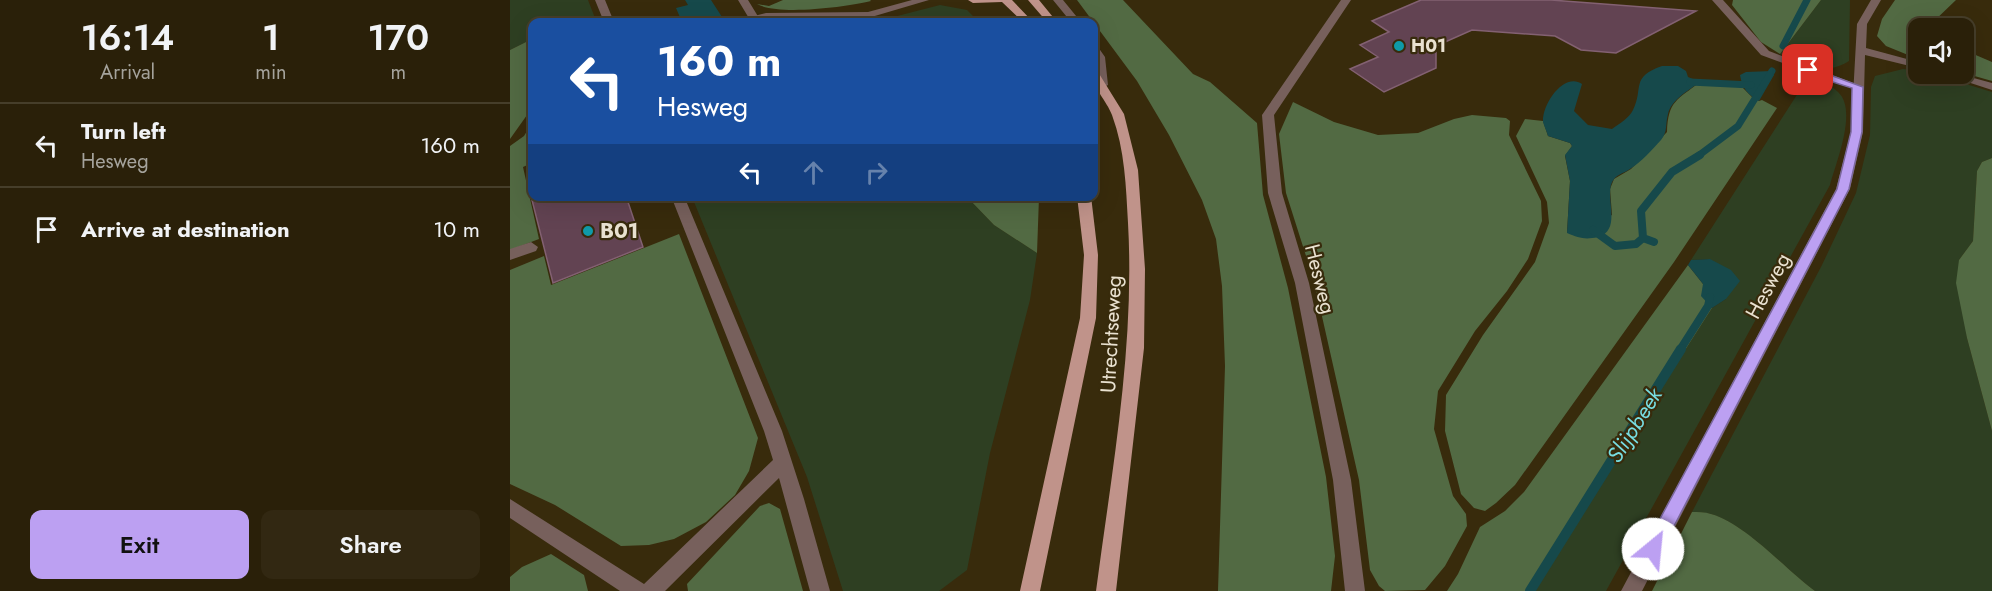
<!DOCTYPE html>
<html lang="en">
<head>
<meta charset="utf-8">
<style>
  body { margin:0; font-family:Jost,sans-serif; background:#322812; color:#f1f3f6; height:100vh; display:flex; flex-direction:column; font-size:22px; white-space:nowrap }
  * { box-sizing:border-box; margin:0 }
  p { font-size:20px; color:#a5a39c }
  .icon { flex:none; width:33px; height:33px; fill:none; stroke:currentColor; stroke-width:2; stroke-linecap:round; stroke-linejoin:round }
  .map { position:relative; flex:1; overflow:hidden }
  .details { display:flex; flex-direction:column; background:#2a2009; width:510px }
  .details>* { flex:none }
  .banner { position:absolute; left:18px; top:18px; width:570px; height:183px; border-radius:12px; box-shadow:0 6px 24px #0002,0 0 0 2px #463e2a; background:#1a4fa0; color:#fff; overflow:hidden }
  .fabs { position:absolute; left:1398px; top:18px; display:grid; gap:12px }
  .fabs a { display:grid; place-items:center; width:66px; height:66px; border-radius:12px; background:#2a2009; box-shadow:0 6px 24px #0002,0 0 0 2px #463e2a; font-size:30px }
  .pin { position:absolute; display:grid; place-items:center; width:51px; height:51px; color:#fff; margin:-26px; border-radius:12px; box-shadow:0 3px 9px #0006 }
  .me { position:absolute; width:66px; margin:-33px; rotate:28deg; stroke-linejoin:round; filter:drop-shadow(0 0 4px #0008) }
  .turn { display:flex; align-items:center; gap:21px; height:126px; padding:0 30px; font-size:27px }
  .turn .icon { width:78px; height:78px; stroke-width:2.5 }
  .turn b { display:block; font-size:42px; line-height:51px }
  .lanes { display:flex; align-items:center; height:57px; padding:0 30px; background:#0003; justify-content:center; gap:30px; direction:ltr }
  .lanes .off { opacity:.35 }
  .eta { display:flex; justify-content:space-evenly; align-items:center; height:102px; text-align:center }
  .eta b { font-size:36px; font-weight:600; line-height:42px }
  .cta { display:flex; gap:12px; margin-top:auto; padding:12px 30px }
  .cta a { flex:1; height:69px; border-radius:12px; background:#bca0f2; color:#111; font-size:24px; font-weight:600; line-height:69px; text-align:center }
  .cta a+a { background:#322812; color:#f1f3f6 }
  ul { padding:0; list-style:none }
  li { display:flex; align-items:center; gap:18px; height:84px; padding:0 30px; border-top:2px solid #463e2a }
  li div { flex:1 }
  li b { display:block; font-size:22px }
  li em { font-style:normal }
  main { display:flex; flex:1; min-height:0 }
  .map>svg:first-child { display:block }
  .green { fill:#2e3f22 }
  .forest { fill:#526a43 }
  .water { fill:#16494b }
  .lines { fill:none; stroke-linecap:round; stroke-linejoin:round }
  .stream-far2 { stroke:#16494b; stroke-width:7 }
  .stream-far1 { stroke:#16494b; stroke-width:8 }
  .stream { stroke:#16494b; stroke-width:10 }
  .building { fill:#624352; stroke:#836172; stroke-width:1.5 }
  .lane { fill:#77605c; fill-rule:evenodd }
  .street { fill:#77605c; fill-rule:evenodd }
  .primary { fill:#c0938a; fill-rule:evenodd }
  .route { fill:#bca0f2; stroke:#7a689d; stroke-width:1.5 }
  .culture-dot { fill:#0f9aa8; stroke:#382b0c; stroke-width:2 }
  .labels { text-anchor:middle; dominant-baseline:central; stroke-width:4.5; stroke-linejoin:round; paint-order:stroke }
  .far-poi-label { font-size:18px; font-weight:bold; fill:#e9e1d0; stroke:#382b0c; text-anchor:start }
  .poi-label { font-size:21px; font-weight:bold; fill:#e9e1d0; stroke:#382b0c; text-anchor:start }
  .street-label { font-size:21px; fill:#e9e1d0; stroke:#382b0c }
  .water-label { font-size:22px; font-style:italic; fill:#77dde2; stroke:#382b0c }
</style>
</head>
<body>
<main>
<section class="details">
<div class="eta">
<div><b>16:14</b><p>Arrival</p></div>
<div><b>1</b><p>min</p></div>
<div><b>170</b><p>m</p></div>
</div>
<ul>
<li><svg class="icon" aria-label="left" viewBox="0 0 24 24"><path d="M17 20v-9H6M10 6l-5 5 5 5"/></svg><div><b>Turn left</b><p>Hesweg</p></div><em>160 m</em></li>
<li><svg class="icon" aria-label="arrive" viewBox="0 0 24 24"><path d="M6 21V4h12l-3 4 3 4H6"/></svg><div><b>Arrive at destination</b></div><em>10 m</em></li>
</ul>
<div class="cta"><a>Exit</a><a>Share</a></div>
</section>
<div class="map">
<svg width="1482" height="591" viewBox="0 0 1482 591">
  <rect width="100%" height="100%" fill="#382b0c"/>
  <path class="green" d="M0,0h78l7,18 -17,4h-46v17l-22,11z
    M1311,0h29l-1,61c-22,15 -47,4 -69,-7z
    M430,5l27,5 12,12h-42h2l-2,-3 -15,3h-48z
    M1393,69l15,2v3h15l59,18v66l-10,4 -5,9 -4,70 -14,19 8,78 25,93v160h-177c-30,-22 -68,-66 -104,-77 -6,-2 -13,-1 -19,-2l130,-247 34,-72 14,-58 1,-48 4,-11z
    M1299,76c10,4 21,8 29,16 20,18 -2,70 -8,93l-224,406h-75l181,-283 14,-9 -16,-40 -19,1z
    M182,197h275l27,28 43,28 -7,47 -40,153 -23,117 -28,21h-96l-36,-114z"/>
  <path class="forest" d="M273,0h87l1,1c-25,6 -93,15 -114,3l12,2z
    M567,0h46l70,74 17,8 47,41 6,72 25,93 38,189 9,79 -4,35h-113l7,-225 -3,-80 -6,-47 -14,-39 -33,-65 -32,-54z
    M1223,0h88l-41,54 -19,-12 -29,-37z
    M1385,0h61l-25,24 1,4h-14v31l-32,-13 -9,-10 5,-17z
    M22,39v69l-22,31v-89z
    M1454,50l28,12v19l-28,-8z
    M1190,82l41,4 11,11 7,4 3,-1 15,8 -103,154 -159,223 -19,18 -11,8 -11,-3 -13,-14 -16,-63 1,-36 37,-60 52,-73 14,-39 -2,-21 -31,-66 9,-17 18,2 5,15 22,7 2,3 -7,10 5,25 -3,52 45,-18 -2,-26 4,-10 17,-10 36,-37c1,-31 10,-32 33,-50z
    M783,102l41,20 44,13 40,-2 36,-14 18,-4 34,3 4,3 -1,14 32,66 1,20 -14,38 -21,32 -32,40 -37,60 -4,38 19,67 13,18 1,12 -22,40 -20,24 -40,1 -6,-5 -9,-16 -11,-90 -45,-199 -28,-88 -7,-59z
    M22,123v40l-9,4 16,72 -29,11v-104l14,-10z
    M1482,158v273l-25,-93 -11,-55 3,-23 14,-19 4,-70 5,-9z
    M457,197h72l-2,56 -43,-28z
    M169,234l79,204 -9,33 -14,24 -29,27 -32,17 -25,6 -28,1 -66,-41 -45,-21v-214l34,-14 7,29z
    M1178,265l15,19 5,22 4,2 -181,283h-84l11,-17 22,-47 25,-16 19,-19z
    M259,503l11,6 23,82h-115l-1,-7 73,-78z
    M1182,512c6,0 13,0 19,2 35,10 74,55 104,77h-163z
    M41,554l33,21 4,16h-78v-14l12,-10z"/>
  <path class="water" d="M175,0h26l11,17 -18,5h-22l-6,-14 12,-3z
    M1152,66h16l8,5 2,6 12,5c-11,8 -29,18 -32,32 -3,11 0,17 -7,26 -9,10 -20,22 -31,29 -4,3 -12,5 -16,10 -12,14 10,51 -16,58 -13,3 -19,1 -31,-4l3,-52 -5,-26 7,-9 -2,-3 -22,-7c-1,-4 -4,-10 -5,-14 -1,-18 21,-50 39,-38l-8,27 14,14 24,4c7,-5 17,-11 21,-19 11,-22 -3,-33 29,-44z
    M1262,71l2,4 -15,26c-11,-6 -17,-13 -19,-26l6,-3z
    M1200,259l21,11 9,11 -14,18 -14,9 -11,-12 2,-12 -15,-19 3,-5z"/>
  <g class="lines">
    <path class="stream-far2" d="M1273,46l24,-46
      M1180,82l61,3
      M1188,156l40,-30 34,-55"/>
    <path class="stream-far1" d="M1083,230l22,16 21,-2 7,-6
      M1144,242l-11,-4 -2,-27 31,-39 28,-17
      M1170,350l28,-44 2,-9"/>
    <path class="stream" d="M1020,591l151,-242"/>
  </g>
  <path class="building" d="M911,0h130l145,11 -80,42 -35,-3 -26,-14 -83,-6 -36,16v22l-52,24 -34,-23 28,-12 -18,-12 29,-13 -17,-11z
    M21,196h95l17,51 -90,36z"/>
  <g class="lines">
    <path class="lane" d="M228,0h10l11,18 -1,2h-8z
      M543,0h10l18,22h-10z
      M1202,0h11l46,51 95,36 -6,3 -4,-1 -93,-34z
      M584,46l4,1 7,10 3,28 -6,3 -6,-3z
      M21,242l7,5 -2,4 -26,9v-11z"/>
    <path class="street" d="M85,0h10l9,22h-10z
      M402,0h17l-61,18 -102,1 -17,3h-19l36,-9 102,-1z
      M831,0h10l-77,115 8,78 27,90 42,197 14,111h-20l-12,-111 -38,-197 -27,-90 -6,-78z
      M1361,0h10l-14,24 -1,24 52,14v6l-53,-13 -2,77 -13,57 -208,402h-21l215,-402 15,-57 6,-108z
      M1433,74h16l33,9v7z
      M161,196h13l98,235 22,68 26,92h-20l-31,-113 -114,113h-45l-110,-73v-19l134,85 129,-124 -9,-29z"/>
    <path class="primary" d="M458,0h44l21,22h-10l-21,-20 -29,1z
      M518,0h11l18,22h-10z
      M584,71l4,1 26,42 14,56 7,99 -1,79 -28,243h-20c16,-122 39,-244 32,-368 -2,-36 -3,-73 -16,-108 -6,-16 -20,-26 -18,-44z
      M567,196h14l7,59 -2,63 -56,273h-20l60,-273 4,-63z"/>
  </g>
  <path class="route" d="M1298,67l55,20 -1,45 -13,57 -190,366 -6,2 -6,-2 -3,-6 3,-6 190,-354 14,-57 1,-44 -48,-15v-5z"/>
  <g class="culture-dot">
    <circle cx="889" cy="46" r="6"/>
    <circle cx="78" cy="231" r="6"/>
  </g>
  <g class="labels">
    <g class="far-poi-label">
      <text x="901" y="46">H01</text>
    </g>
    <g class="poi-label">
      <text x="90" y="231">B01</text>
    </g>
    <g class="street-label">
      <text transform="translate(810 279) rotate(76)">Hesweg</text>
      <text transform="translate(1258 286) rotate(-62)">Hesweg</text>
      <text transform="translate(601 334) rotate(-87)">Utrechtseweg</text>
    </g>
    <g class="water-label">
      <text transform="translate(1124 425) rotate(-58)">Slijpbeek</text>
    </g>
  </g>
</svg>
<div class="fabs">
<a><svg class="icon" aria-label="sound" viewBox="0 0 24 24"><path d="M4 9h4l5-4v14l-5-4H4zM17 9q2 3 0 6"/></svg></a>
</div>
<div class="pin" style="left:1298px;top:70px;background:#d93025"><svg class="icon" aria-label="arrive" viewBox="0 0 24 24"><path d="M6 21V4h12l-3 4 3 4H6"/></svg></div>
<svg class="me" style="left:1143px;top:549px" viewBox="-20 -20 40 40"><circle r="19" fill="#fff"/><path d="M0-13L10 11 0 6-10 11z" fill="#bca0f2"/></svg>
<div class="banner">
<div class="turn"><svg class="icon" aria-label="left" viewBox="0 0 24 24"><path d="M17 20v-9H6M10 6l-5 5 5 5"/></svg><div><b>160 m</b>Hesweg</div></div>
<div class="lanes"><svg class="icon" aria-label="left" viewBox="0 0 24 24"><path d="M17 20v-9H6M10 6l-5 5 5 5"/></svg><svg class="icon off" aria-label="ahead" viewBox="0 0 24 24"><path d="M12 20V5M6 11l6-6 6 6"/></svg><svg class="icon off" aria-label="right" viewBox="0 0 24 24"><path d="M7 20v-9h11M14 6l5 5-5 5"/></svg></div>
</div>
</div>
</main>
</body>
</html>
